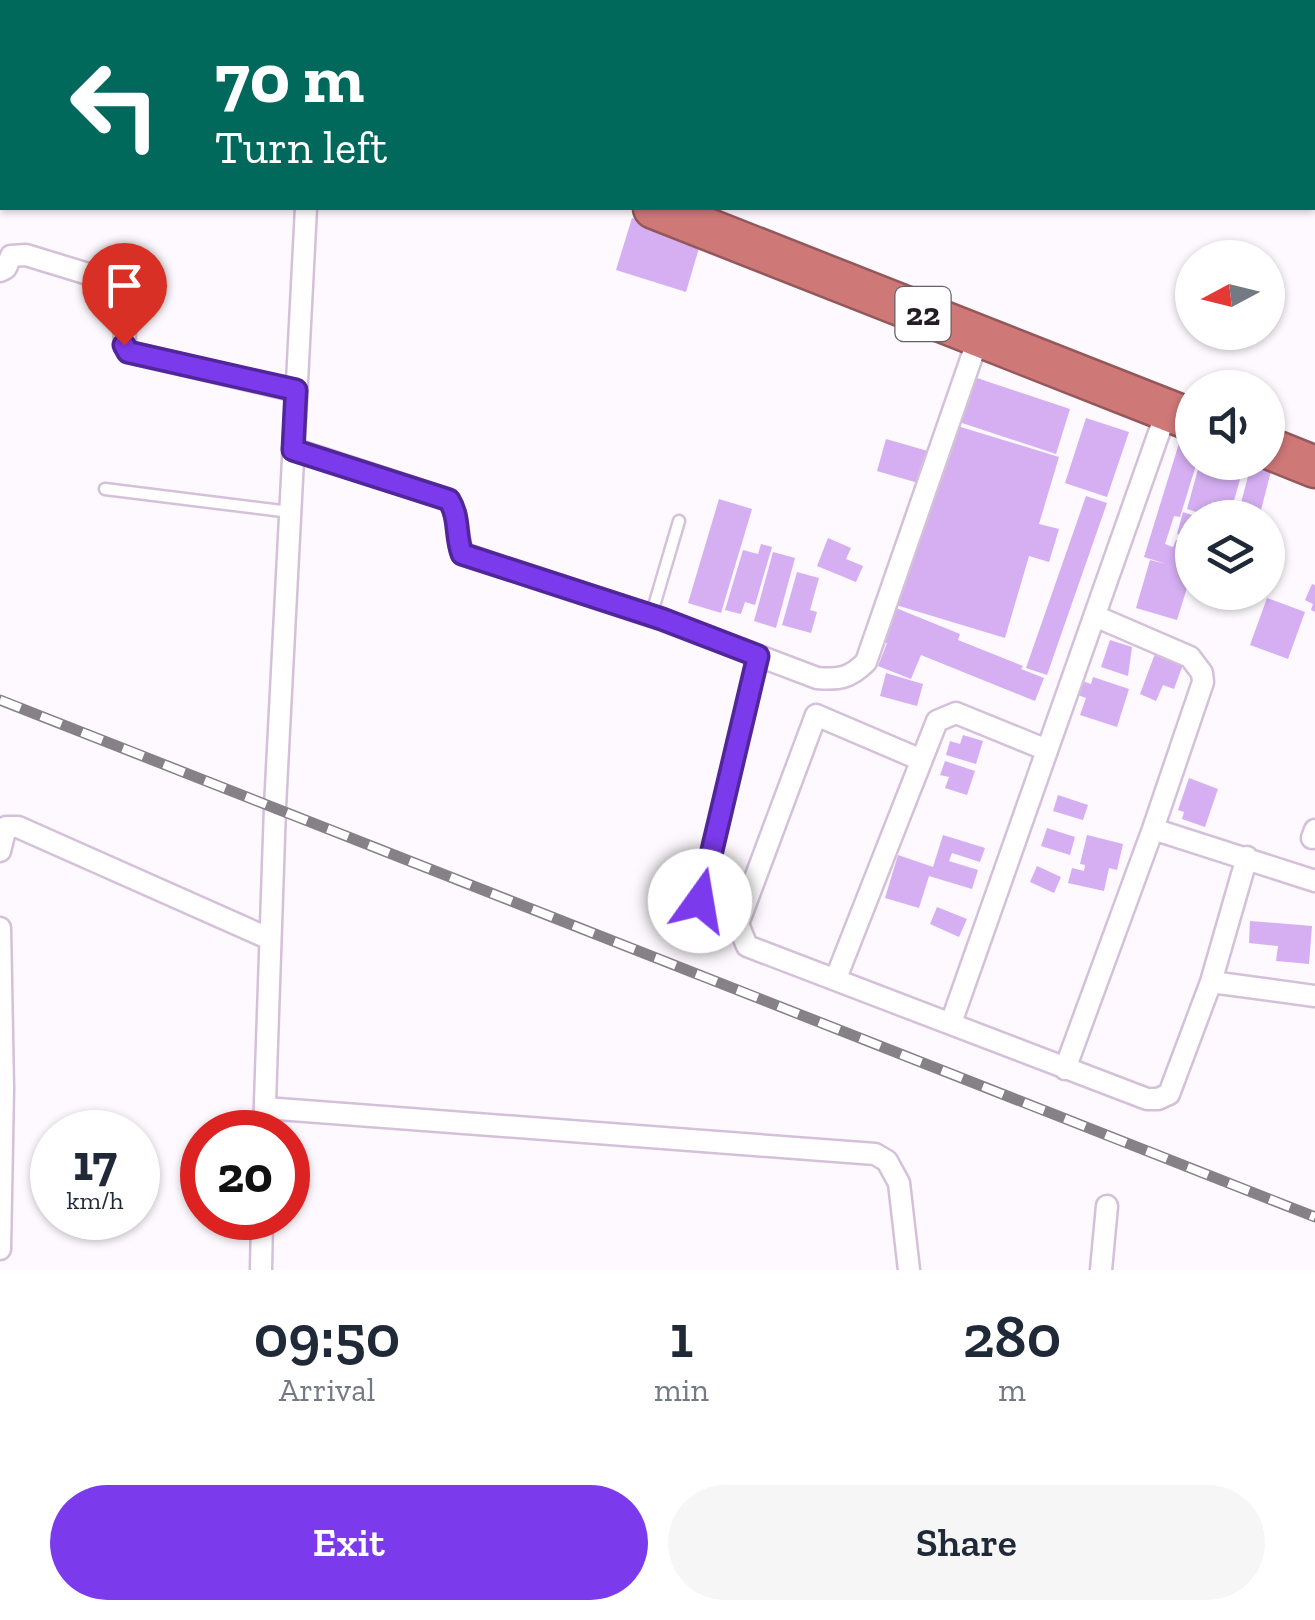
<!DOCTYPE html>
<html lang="en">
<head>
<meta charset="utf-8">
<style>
  body { margin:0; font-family:"Zilla Slab",serif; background:#f6f6f7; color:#1f2937; height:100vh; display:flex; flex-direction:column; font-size:38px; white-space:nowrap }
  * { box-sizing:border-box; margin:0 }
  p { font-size:32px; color:#747a83 }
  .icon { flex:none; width:55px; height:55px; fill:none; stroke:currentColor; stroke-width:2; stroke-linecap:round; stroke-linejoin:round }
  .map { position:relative; height:1270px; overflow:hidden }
  .side { display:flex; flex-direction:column; background:#fff; flex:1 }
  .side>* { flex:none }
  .guide { position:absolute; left:0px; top:0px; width:1315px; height:210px; box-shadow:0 2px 8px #0004; background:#00695c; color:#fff; overflow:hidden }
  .needle { width:65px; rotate:263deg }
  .buttons { position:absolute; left:1175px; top:240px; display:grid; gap:20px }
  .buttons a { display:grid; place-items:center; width:110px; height:110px; border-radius:50%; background:#fff; box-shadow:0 2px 8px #0004; font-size:50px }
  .speed { position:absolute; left:30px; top:1110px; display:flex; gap:20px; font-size:50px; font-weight:700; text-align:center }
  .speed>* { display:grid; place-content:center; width:130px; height:130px; border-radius:50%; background:#fff; box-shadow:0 2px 8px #0004; line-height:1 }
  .speed small { font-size:25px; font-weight:400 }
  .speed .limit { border:15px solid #d22; background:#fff; color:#111 }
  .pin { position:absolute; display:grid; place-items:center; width:85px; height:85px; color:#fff; margin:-102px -42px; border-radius:50% 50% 50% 0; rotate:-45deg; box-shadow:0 0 10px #0007 }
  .pin .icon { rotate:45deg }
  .me { position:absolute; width:110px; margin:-55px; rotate:13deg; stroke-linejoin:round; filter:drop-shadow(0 0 8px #0008) }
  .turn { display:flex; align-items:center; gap:35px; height:210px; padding:0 50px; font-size:45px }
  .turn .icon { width:130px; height:130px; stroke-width:2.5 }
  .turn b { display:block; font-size:70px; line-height:85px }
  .eta { display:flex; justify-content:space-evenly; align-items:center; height:170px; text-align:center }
  .eta b { font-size:60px; font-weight:600; line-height:70px }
  .primary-button { display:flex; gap:20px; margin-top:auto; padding:20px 50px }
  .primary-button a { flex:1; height:115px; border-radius:60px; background:#7c3aed; color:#fff; font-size:40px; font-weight:600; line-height:115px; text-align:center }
  .primary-button a+a { background:#f6f6f7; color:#1f2937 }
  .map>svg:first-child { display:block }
  .building { fill:#d5aff2 }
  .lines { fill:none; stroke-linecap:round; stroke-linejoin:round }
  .lane-casing { stroke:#d5c0da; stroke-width:15 }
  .street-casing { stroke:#d5c0da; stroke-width:25 }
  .highway-casing { stroke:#94585b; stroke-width:45 }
  .lane { stroke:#fff; stroke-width:10 }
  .street { stroke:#fff; stroke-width:20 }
  .highway { stroke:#cf7878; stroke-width:40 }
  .rail-casing { stroke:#868087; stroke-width:11 }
  .rail { stroke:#fff; stroke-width:8; stroke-dasharray:22; stroke-linecap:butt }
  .route-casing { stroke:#51269a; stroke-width:25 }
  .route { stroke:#7c3aed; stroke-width:18 }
  .labels { text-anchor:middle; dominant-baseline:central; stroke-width:8; stroke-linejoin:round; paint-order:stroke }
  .shield { fill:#fff; stroke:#666167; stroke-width:2.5 }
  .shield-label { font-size:32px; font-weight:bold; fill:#251d26 }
</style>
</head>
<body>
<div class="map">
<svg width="1315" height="1270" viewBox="0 0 1315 1270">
  <rect width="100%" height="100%" fill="#fdf9fe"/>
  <path class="building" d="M632,218l76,18 -4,14 -5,-2 -13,44 -70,-22z
    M974,377l96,32 -14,45 -97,-32z
    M1086,418l43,14 -22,65 -42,-14z
    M951,424l108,33 -20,67 20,5 -10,33 -20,-6 -24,82 -109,-33z
    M1184,427l8,2v33h5l-17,55 -6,-1 -9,28 8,3 3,-7 16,5v27l-15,48 -41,-12 14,-48 16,4 -22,-7z
    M886,439l49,14 -10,32 -48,-14z
    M1200,462h45l-16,56h-15l-27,-9z
    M1251,465l20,6 -12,47h-22z
    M1086,496l21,7 -60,172 -21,-7z
    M719,499l33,10 -31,104 -33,-10z
    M1183,512l9,3v24l-15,-5z
    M828,538l23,10 -5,11 17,7 -7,16 -39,-16z
    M761,544l11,3 -17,58 -10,-3 -4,12 -16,-4 18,-60 15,4z
    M773,552l22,6 -19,70 -22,-7z
    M797,572l22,6 -9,32 7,2 -6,21 -29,-8z
    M1312,584l3,1v27l-4,-2 2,-6 -8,-4z
    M1267,598l38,14 -17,47 -38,-14z
    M896,608l64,26 -2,6 65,26 -2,3 23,9 -9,23 -114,-46 -10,24 -33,-13 9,-23 -4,-1z
    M1110,640l22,7 -4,29 -27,-9z
    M1156,651l28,11 -10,27 -11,-4 -7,16 -16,-7z
    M886,673l37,11 -6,22 -37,-10z
    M1093,677l36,12 -12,38 -37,-12 6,-17 -8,-3 4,-14 9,3z
    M963,735l20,6 -7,23 -30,-9 4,-14 10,3z
    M945,761l30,10 -8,24 -22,-7 4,-11 -9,-2z
    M1189,778l29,11 -13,38 -23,-8 2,-7 -6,-2z
    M1058,795l30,10 -5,15 -30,-9z
    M1047,828l28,9 -5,18 -29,-9z
    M943,835l42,13 -5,14 -28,-9 -3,8 29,9 -6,19 -43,-13 -10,32 -34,-10 13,-43 35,12z
    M1087,835l36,9 -6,26 -8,-2 -5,23 -36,-8 4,-15 12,3 1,-6 -5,-1z
    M1037,866l24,11 -7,16 -24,-11z
    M937,907l30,12 -8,18 -29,-13z
    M1250,921l62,5 -3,38 -33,-3 2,-15 -29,-3z"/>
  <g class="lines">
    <g class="lane-casing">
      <path id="lane" d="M105,489l185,23
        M651,616l28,-95
        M700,901l58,-245"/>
    </g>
    <g class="street-casing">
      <path id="street" d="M387,2l1,-2
        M696,2l1,-2
        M0,271l6,-3 5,-12 15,-1 98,30c17,20 -8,44 4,67l168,39
        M293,449l156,51c11,18 6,35 14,54l198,65 156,59c22,2 33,0 49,-16l113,-326
        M919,759l-103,-44 -78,209 9,22 400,153h11l11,-5 42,-112 104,14
        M1153,829l162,52
        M1312,838l3,-8
        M0,851l6,-24h12l252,112
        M0,928l3,160
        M836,978l101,-257 19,-8 91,37
        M1211,982l36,-125
        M951,1023l216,-613
        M1065,1069l88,-240 50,-147 -1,-9 -12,-16 -95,-41
        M0,1088h3l-3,161
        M265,1108l610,46 12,7 12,22 10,87
        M264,1132l11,-325 31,-599
        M261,1270l1,-52
        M1101,1270l6,-64"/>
    </g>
    <g class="highway-casing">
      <path id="highway" d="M132,0l6,2
        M654,208l538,212
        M1268,448l47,19"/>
    </g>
    <use href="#lane" class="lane"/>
    <use href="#street" class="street"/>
    <use href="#highway" class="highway"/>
    <g class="rail-casing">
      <path id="rail" d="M0,700l1315,517"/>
    </g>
    <use href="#rail" class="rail"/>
  </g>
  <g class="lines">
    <g class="route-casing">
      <path id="route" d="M124,345l4,7 168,38 -3,60 156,50c11,18 6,35 13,54l200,65 96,37 -58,245"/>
    </g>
    <use href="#route" class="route"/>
  </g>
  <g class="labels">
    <rect class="shield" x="895.5" y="287" width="55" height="54" rx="8"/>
    <g class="shield-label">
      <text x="923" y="314">22</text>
    </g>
  </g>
</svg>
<div class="buttons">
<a><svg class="needle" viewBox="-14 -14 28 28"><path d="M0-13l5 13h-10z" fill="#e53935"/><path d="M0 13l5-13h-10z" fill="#747a83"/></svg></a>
<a><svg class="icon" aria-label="sound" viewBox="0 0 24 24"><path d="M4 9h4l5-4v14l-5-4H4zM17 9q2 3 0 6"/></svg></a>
<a><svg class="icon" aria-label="layers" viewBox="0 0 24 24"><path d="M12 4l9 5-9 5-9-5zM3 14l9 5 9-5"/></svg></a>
</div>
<div class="speed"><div>17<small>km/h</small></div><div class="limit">20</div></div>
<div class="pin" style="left:124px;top:345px;background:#d93025"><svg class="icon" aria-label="arrive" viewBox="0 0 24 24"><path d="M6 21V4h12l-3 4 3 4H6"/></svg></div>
<svg class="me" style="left:700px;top:901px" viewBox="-20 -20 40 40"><circle r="19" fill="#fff"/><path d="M0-13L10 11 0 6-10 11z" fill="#7c3aed"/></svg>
<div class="guide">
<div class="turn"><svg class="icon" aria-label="left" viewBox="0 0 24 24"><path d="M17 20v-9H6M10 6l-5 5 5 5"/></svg><div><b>70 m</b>Turn left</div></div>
</div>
</div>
<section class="side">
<div class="eta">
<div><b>09:50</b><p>Arrival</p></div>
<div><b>1</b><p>min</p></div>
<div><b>280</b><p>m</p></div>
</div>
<div class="primary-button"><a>Exit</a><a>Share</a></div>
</section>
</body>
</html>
